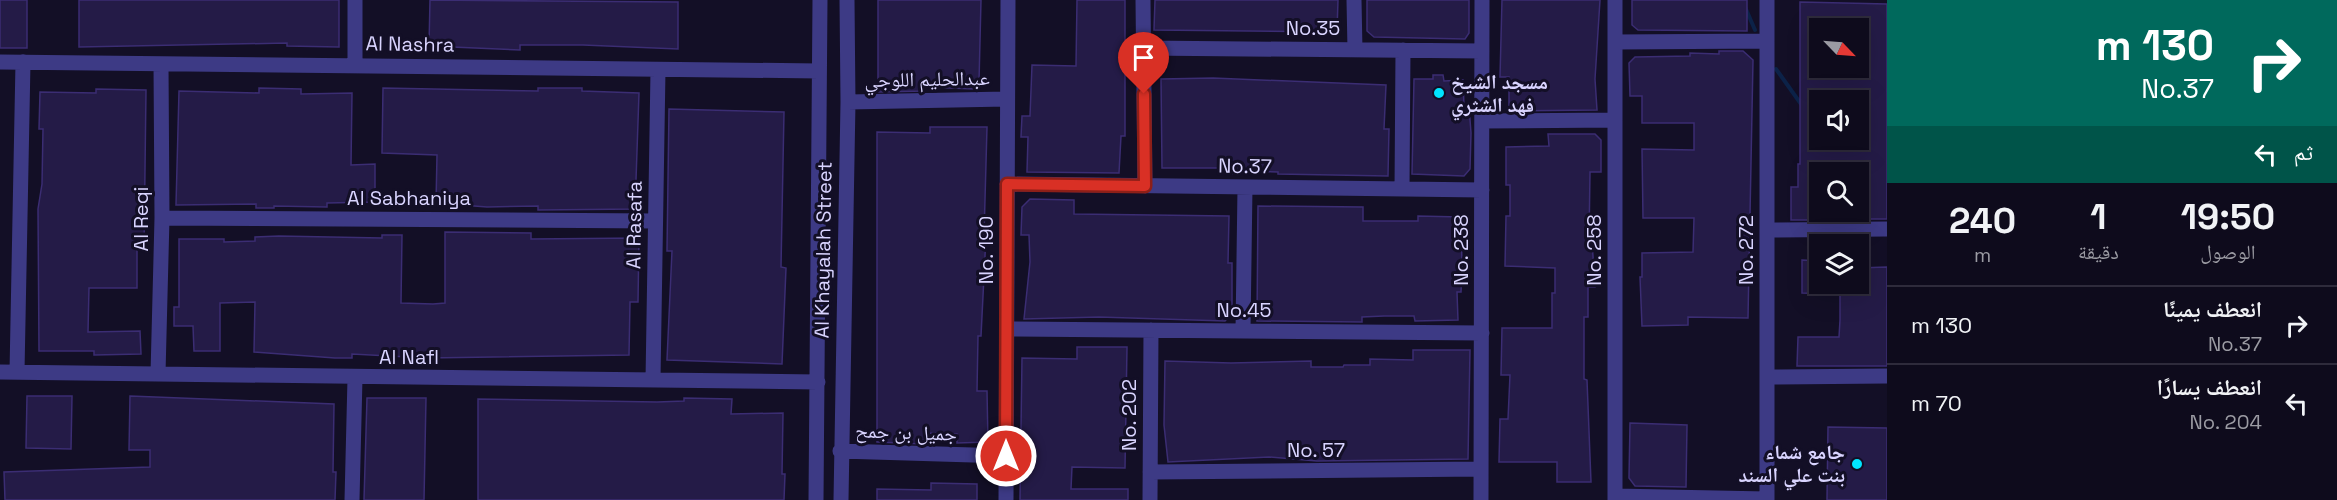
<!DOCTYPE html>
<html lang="ar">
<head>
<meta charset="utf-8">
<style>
  body { margin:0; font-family:"Space Grotesk","Noto Naskh Arabic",sans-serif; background:#1c1929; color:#f1f3f6; direction:rtl; height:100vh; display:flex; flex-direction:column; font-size:22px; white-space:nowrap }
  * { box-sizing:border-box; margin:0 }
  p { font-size:20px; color:#9b9ba3 }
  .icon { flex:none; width:33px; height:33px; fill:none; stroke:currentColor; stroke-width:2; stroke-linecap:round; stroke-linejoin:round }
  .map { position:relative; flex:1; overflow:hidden; direction:ltr }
  .details { display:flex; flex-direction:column; background:#0e0b1c; width:450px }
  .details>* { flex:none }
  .top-card { background:#00695c; color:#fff; overflow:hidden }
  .needle { width:39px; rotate:115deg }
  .buttons { position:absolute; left:1809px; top:18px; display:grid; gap:12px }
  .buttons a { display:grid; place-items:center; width:60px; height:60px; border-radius:0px; background:#0e0b1c; box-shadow:0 6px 24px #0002,0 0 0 2px #2e2b3b; font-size:30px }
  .pin { position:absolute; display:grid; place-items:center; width:51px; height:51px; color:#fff; margin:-62px -26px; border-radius:50% 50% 50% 0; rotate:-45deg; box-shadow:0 0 6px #0007 }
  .pin .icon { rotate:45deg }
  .me { position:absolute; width:66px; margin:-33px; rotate:0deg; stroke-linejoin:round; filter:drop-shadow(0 0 4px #0008) }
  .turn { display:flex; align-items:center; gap:21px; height:126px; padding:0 24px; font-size:27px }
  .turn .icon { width:78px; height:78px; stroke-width:2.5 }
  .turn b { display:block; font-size:42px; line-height:51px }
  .then { display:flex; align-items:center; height:57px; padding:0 24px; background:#0003; gap:12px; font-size:22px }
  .eta { display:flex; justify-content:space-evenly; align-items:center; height:102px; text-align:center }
  .eta b { font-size:36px; font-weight:700; line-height:42px }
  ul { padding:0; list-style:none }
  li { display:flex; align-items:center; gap:18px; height:78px; padding:0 24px; border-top:2px solid #2e2b3b }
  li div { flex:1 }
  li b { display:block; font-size:22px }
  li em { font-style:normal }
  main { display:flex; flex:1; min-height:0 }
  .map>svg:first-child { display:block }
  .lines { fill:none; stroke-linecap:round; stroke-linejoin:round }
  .stream { stroke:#0c2248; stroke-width:4 }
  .building { fill:#241b47; stroke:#3b2d73; stroke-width:1.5; fill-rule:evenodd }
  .minor { stroke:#3d3a85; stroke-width:15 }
  .route-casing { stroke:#8d1f18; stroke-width:15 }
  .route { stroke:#d93025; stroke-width:10 }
  .poi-dot { fill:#00e5ff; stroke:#130f26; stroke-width:2 }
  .labels { text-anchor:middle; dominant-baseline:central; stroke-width:6; stroke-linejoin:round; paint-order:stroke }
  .street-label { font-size:20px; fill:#d9d4ff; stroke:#130f26 }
  .poi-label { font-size:20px; font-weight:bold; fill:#d9d4ff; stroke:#130f26; text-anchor:start }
</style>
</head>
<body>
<main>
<section class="details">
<div class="top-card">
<div class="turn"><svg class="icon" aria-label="right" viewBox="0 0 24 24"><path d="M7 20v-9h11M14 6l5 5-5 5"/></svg><div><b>130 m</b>No.37</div></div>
<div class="then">ثم<svg class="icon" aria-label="left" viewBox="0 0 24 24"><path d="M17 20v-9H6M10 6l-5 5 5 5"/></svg></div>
</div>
<div class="eta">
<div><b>19:50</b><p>الوصول</p></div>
<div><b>1</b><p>دقيقة</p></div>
<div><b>240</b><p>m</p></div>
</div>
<ul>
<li><svg class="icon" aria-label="right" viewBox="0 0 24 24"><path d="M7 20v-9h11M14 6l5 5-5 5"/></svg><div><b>انعطف يمينًا</b><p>No.37</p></div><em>130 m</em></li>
<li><svg class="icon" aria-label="left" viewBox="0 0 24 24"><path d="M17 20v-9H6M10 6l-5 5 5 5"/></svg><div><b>انعطف يسارًا</b><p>No. 204</p></div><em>70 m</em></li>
</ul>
</section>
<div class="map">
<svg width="1887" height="500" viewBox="0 0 1887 500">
  <rect width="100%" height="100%" fill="#130f26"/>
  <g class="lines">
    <path class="stream" d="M1742,0l13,30
      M1776,69l25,35"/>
  </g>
  <path class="building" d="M0,0h27v48h-27z
    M79,0h260v47l-52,-1v-3l-208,4z
    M430,0l248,2v47l-95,-4h-63v5l-91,-4z
    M878,0h103l-2,82h-3l-1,7 -51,-2v4l-46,1z
    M1077,0h48v136h-4l-2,37 -92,-1 1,-35h-7l1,-21h8l2,-51 44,1z
    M1155,0h183l-1,32 -183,-2z
    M1367,0h102v33l-4,6 -91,-2 -7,-6z
    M1502,0h98l-5,79 2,31 -88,1v-34h-9z
    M1632,0h115v31l-109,-1 -6,-5z
    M1800,2l87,2v215h-29v-47h-38v48h-29v-33h7v-23h2zM1820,21l38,2v45h-38zM1820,100h38v40h-38z
    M1719,51h24l10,9 -5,258 -60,-1v8l-46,1 -2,-49h2v-24l51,-1 1,-34h-51l-1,-69 52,1v-27h-52v-27h-12l-1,-33 6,-6 55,-1v-3l29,1z
    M1433,75h10l1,6 19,-1 1,26h5l2,27 -1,36 -6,7 -52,-2 2,-95h19z
    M1213,78l173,7 -2,44h5l-1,47 -110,-2v-2l-39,-1v3l-19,-1v-5h-58l-1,-89z
    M259,88l42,1v5l51,-1 -1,72 24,-1v38l-48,1v4l-53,-1v2h-18v-4l-80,1 3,-114 80,2z
    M383,88l155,3v-3h44v3l57,2 -4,116 -97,1v-4l-51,1 -51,-4 1,-48 -55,-2z
    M96,89l50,1 -2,159h-7v39h-48l-1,44 52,-1 1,23 -47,1v-4h-55l-1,-142 4,-25 1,-55h-4l1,-37 56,1z
    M669,109l115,3 -3,155 5,1 -4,96 -115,-4 5,-109h-5z
    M930,127h57l-3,109h2l-5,100h-3l-1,55h10l1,51 -31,1v-9l-33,-1v11l-47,-2v-310l53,1z
    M1548,134h47l6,6v32h-11l-1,69h3l3,46h-7v30h-4v62l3,1 4,102h-34v-20h-58l1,-43h8l2,-44h-9l1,-47h50v-35h3v-25l-50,-2 1,-50h4v-31h-4v-38l43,-1z
    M1030,199l44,1v14l155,2 -1,47h4v50l-7,8 -126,-4 -75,2 6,-57 -1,-27h-8l1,-28z
    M1258,206l105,1v14h55v-5l43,1 1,49 -1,26h-4l1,28 -43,1 -1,-5h-30l-22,1v5l-105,-1z
    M445,232l86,1v6l108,-1 -1,64h-8l-1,53 -202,3 -75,-4v4h-17l-81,-6 1,-50 -35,1v48h-26l-1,-25h-19v-19h5v-68h45v3l31,-1v-4l24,-1 103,2v-3h20l-1,68 32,1 12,-1z
    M1802,260l18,1v23h38v-16l29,-1v99h-90l1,-29h41l1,-17v-26l-38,-1z
    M1077,347h50l-2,121 -53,-1 -1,22h57v11h-108l2,-142 55,1z
    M1413,350h57l-2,109 -151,2 -48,-4 -101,5 -4,-37 1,-64 66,2 80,-2v6h32l1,-2h26v-6l43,1z
    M27,396h45l-1,53 -45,-1z
    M130,396l204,8 -1,68h3l-1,28h-330l-1,-28 146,-5v-17h-21z
    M367,398h59l-2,102h-60z
    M684,398l48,1 -1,15 52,-1 -1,61h3l-1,26h-306v-101l179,3 27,-1z
    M1630,423l57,2 -1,62 -51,-1 -6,-8z
    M1828,427l59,1v72h-60z
    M931,483l46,1v16h-100v-11l54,1z"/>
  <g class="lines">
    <path class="minor" d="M1143,0l2,186
      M1354,0l1,50
      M1767,0v500
      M1615,42l152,-1
      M1144,48l338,3
      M0,62l819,9
      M355,64v-64
      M848,102l159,-3
      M1482,121l133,-1
      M1007,184l475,6
      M1402,189l1,-139
      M162,218l493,3
      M1767,230l120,-1
      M1007,329l475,4
      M1243,331l2,-144
      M0,372l818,10
      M17,372l6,-310
      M158,374l4,-156 -1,-154
      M1767,377l120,-1
      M653,380l5,-310
      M840,451l166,5
      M1150,472l331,-3
      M1615,496l152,3
      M352,500l3,-122
      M816,500l4,-500
      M841,500l7,-398 -1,-102
      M1006,500l2,-500
      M1150,500l1,-170
      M1481,500l1,-500
      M1615,500v-500"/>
  </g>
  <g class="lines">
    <g class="route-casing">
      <path id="route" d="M1006,456l1,-272 138,2 -1,-92"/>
    </g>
    <use href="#route" class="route"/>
  </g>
  <g class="poi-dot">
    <circle cx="1439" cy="93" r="6"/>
    <circle cx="1857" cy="464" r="6"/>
  </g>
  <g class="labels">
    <g class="street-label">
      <text x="1313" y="28">No.35</text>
      <text transform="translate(410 44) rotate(1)">Al Nashra</text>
      <text transform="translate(927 79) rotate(-1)">عبدالحليم اللوجي</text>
      <text transform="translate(1245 166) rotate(1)">No.37</text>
      <text x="409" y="198">Al Sabhaniya</text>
      <text transform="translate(141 219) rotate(-90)">Al Reqi</text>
      <text transform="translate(634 225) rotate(-89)">Al Rasafa</text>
      <text transform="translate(823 250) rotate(-89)">Al Khayalah Street</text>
      <text transform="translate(986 250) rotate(-90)">No. 190</text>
      <text transform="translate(1461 250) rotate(-90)">No. 238</text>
      <text transform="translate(1594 250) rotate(-90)">No. 258</text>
      <text transform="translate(1746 250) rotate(-90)">No. 272</text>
      <text x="1244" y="310">No.45</text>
      <text x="409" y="357">Al Nafl</text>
      <text transform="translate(1129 415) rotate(-90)">No. 202</text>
      <text transform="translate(906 432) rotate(2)">جميل بن جمح</text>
      <text x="1316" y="450">No. 57</text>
    </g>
    <g class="poi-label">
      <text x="1451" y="82">مسجد الشيخ<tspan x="1451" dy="23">فهد الشثري</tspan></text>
      <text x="1845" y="452" text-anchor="end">جامع شماء<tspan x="1845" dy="23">بنت علي السند</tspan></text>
    </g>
  </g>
</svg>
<div class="buttons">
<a><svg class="needle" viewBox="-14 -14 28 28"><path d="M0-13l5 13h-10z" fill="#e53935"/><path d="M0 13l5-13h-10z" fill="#9b9ba3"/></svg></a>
<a><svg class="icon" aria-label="sound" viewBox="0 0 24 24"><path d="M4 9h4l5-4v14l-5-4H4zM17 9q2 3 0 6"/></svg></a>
<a><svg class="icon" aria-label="search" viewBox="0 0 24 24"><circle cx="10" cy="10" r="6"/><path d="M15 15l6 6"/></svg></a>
<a><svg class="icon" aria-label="layers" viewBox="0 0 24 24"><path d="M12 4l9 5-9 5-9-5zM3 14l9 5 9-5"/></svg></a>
</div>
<div class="pin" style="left:1144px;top:94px;background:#d93025"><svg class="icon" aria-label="arrive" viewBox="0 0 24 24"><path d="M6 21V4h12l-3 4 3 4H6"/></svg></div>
<svg class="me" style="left:1006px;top:456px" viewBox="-20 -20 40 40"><circle r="17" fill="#d93025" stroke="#fff" stroke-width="3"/><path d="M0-11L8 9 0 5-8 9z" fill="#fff"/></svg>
</div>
</main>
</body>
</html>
